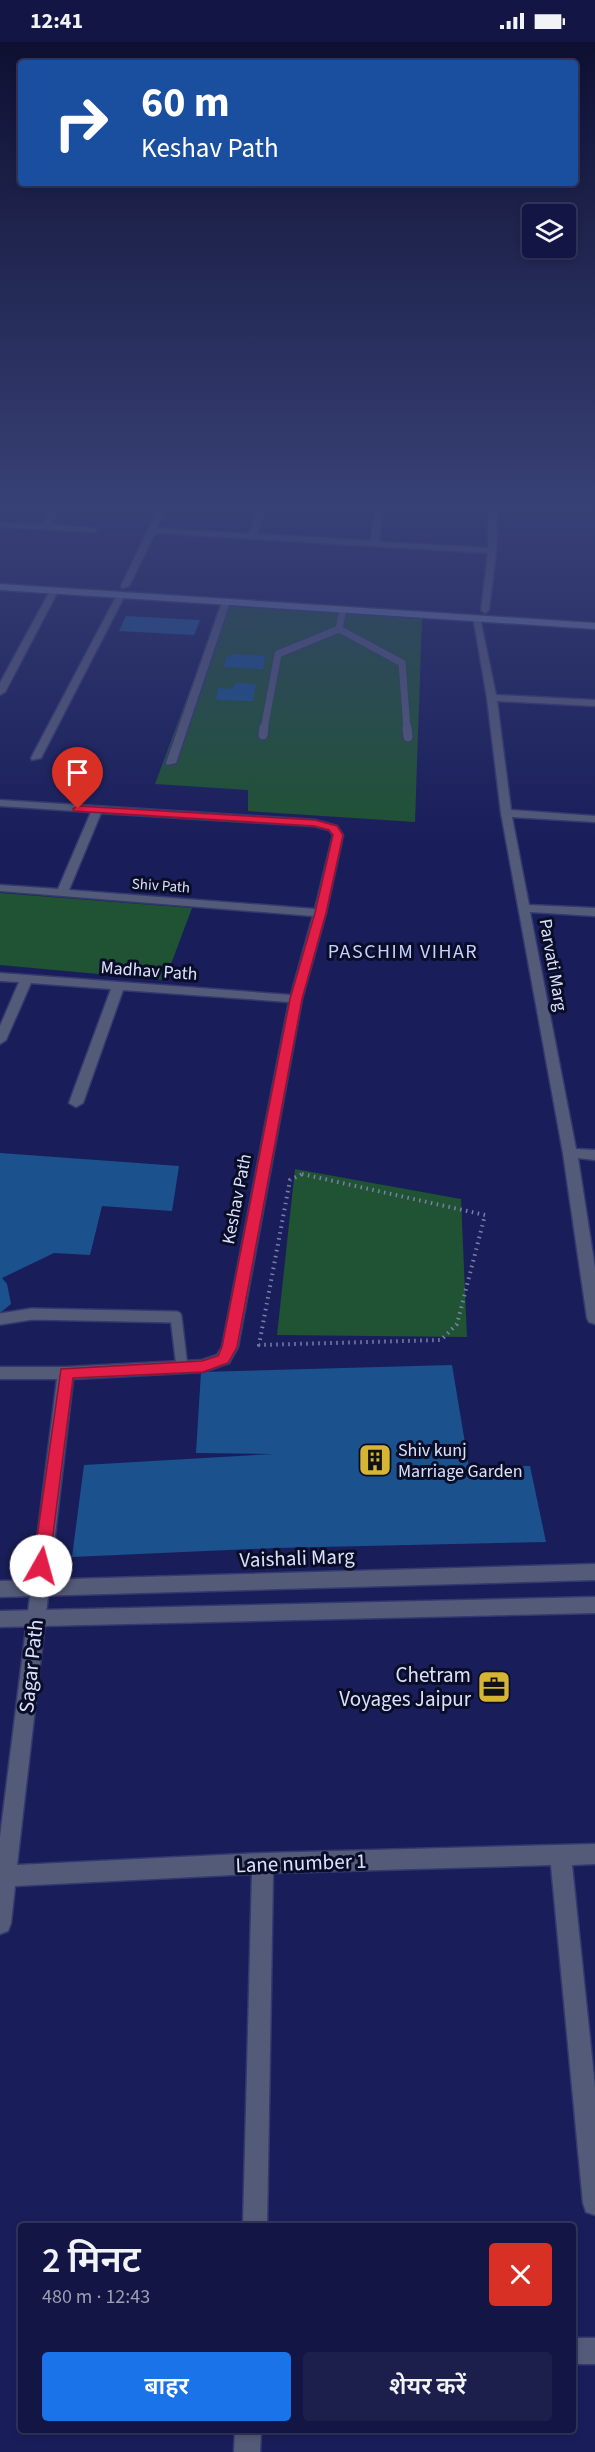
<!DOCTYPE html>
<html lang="hi">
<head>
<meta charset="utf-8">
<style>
  body { margin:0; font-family:"Source Sans 3","Noto Sans Devanagari",sans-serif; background:#1c1f4b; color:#f1f3f6; height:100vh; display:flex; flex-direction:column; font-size:22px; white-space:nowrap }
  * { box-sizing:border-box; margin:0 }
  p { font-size:20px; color:#9d9fb2 }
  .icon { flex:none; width:33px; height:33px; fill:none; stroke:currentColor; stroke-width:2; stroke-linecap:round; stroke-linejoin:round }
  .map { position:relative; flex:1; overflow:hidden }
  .side { position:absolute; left:18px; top:2181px; width:558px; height:210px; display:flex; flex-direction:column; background:#131644; border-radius:6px; box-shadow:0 3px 9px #0003,0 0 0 2px #32355d }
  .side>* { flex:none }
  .top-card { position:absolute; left:18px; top:18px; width:560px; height:126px; border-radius:6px; box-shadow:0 3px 9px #0003,0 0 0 2px #32355d; background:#1a4fa0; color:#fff; overflow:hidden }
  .fabs { position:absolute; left:522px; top:162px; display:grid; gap:12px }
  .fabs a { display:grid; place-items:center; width:54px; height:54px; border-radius:6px; background:#131644; box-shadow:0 3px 9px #0003,0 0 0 2px #32355d; font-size:30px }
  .pin { position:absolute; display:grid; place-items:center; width:51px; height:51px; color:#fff; margin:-62px -26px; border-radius:50% 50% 50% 0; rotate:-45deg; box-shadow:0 0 6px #0007 }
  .pin .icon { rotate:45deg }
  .me { position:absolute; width:66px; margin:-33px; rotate:7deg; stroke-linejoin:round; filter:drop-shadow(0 0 4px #0008) }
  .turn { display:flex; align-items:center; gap:21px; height:126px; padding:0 24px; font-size:27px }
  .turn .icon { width:78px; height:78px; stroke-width:2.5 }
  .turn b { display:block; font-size:42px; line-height:51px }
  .round { display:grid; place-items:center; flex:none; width:63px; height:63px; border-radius:6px; background:#1c1f4b }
  .overview { display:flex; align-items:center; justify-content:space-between; height:102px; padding:0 24px }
  h1 { font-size:36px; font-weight:600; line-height:45px }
  .action { display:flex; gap:12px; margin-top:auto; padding:12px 24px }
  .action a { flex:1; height:69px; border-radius:6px; background:#1a73e8; color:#fff; font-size:24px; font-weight:600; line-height:69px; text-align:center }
  .action a+a { background:#1c1f4b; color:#f1f3f6 }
  .status { display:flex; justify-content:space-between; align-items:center; height:42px; padding:0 30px; background:#131644; direction:ltr }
  .status svg { height:16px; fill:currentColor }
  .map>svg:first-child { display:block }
  .green { fill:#1f5333 }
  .building { fill:#1b528e }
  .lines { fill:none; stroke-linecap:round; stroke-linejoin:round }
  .service-far2-casing { stroke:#343970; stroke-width:8 }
  .service-far1-casing { stroke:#343970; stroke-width:11 }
  .service-casing { stroke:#343970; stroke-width:14 }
  .minor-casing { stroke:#343970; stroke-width:3 }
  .tertiary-casing { stroke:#343970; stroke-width:3 }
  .secondary-casing { stroke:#343970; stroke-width:3 }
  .path { stroke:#7a7fa9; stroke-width:4; stroke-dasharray:1.5 4.5; stroke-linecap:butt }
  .service-far2 { stroke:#545b78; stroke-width:7 }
  .service-far1 { stroke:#545b78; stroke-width:9 }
  .service { stroke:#545b78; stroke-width:11 }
  .minor { fill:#545b78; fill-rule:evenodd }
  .tertiary { fill:#545b78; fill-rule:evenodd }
  .secondary { fill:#6c77a5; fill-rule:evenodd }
  .route { fill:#e11d48; stroke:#92132f; stroke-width:1.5 }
  .labels { text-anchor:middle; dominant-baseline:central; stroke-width:6; stroke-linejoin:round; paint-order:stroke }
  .far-street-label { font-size:15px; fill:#dce2f9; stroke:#090d27 }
  .street-label { font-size:18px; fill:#dce2f9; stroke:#090d27 }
  .poi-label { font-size:18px; fill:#dce2f9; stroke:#090d27; text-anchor:start }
  .neighbourhood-label { font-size:20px; letter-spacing:1.5px; fill:#c5d1fe; stroke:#090d27 }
  .near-street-label { font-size:21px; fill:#dce2f9; stroke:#090d27 }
  .near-poi-label { font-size:21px; fill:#dce2f9; stroke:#090d27; text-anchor:end }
</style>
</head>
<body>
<div class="status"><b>12:41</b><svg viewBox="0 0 49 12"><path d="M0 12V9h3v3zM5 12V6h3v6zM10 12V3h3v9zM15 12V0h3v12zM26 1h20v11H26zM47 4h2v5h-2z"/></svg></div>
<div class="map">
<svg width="595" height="2410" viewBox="0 0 595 2410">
  <rect width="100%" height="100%" fill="#191e5a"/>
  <path class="green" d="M221,564l201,12 -7,204 -167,-11v-21l-93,-6z
    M0,851l192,15 -27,72 -165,-15z
    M295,1127l166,30 6,138 -190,-2z"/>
  <path class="building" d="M126,574l74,4 -6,15 -75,-4z
    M235,612l30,2 -2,13 -39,-2 2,-9z
    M236,641l20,1 -3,17 -37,-1 2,-12 14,1z
    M0,1111l179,13 -7,45 -70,-5 -12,49 -36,-2 -52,25 5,6 4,20 -11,9z
    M452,1323l17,102 61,-1 16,76 -271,6 -203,9 12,-92 189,-11 -77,-1 5,-81z"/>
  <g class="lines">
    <g class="service-far2-casing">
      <path id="service-far2" d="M343,568l-4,19 63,34 5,66
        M264,687l14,-75 61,-25"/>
    </g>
    <g class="service-far1-casing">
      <path id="service-far1" d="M407,685l1,10
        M263,693l1,-8"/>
    </g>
    <g class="service-casing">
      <path id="service" d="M0,1277l32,-5 144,3 6,50"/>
    </g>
    <g class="minor-casing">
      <path id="minor" d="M53,463h8l-10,20 42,3 4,2 -4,2 -93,-5v-4l43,2z
        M160,463h8l-11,23 92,6 10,-29h8l-10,29 114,7 5,-36h8l-5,37 109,6 1,-43h8l-1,46 -7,59 -4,3 -4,-3 7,-57 -333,-20 -26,53 -7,2 -1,-2z
        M54,546l4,3 -53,101 -5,3v-12l50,-92z
        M121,550l4,3 -84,163 -9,2 -1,-2 86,-163z
        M226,557l4,3 -54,161 -9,2 -1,-2 56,-161z
        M473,574l7,2 16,77 99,5v6l-98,-5 14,109 84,6v6l-83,-5 17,88 66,3v8l-65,-4 46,237 19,1v10l-17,-2 17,110v56l-6,-2 -2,-4 -24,-165 -62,-340 -14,-115z
        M0,758l315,20 22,6 6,9 -17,78 -24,86 -64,348 -9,16 -26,9 -130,7 -56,486 246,-12 332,-9v20l-23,1 23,222v128l-9,-3 -3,-9 -32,-338 -278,8 -6,353h-24l9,-352 -237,12 -4,37 -3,8 -8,3v-97l57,-458h-57v-12h66l136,-7 15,-5 5,-8 67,-345 -166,-12 -40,113 -7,4 -7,-4 42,-114 -80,-6 -25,57 -6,4v-18l19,-44 -19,-1v-8l291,22 22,-79 -313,-25v-6l58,4 33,-77 -91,-6zM101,771l213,13 15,4 4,5 -18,74 -246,-19z
        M573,2296h22v26h-22z
        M235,2388h26l-1,22h-26z"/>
    </g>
    <g class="tertiary-casing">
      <path id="tertiary" d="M595,1522v16l-595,17v-16z
        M595,1555v16l-595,14v-16z"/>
    </g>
    <g class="secondary-casing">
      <path id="secondary" d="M0,542l595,39v6l-595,-39z"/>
    </g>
    <path class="path" d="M302,1132l183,41 -28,109 -16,16 -182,5 31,-165z"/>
    <use href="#service-far2" class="service-far2"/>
    <use href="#service-far1" class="service-far1"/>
    <use href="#service" class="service"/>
    <use href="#minor" class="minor"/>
    <use href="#tertiary" class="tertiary"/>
    <use href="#secondary" class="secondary"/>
  </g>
  <linearGradient id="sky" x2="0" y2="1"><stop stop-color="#0e1032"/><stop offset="0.58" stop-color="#384176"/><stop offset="1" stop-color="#384176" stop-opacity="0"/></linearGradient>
  <rect width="595" height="800" fill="url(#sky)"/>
  <path class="route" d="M78,764l237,14 22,6 6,9 -17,78 -24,86 -65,348 -9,16 -25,9 -130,6 -24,188 -2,5h-12l-2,-5 28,-197 141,-8 16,-5 4,-9 68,-348 25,-86 18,-78 -4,-5 -15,-4 -240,-15 -1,-2z"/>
  <defs>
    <g id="building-square" transform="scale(1.725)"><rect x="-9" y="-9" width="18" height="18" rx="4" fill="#d6b534" stroke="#090d27"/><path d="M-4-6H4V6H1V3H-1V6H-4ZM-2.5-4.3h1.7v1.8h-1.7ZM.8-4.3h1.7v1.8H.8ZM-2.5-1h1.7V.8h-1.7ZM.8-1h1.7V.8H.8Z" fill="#111"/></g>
    <g id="office-square" transform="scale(1.725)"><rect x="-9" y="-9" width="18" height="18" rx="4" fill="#d6b534" stroke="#090d27"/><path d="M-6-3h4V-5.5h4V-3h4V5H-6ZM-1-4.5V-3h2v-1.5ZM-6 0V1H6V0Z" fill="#111"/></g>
  </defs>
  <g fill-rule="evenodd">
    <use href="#building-square" x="375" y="1418"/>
    <use href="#office-square" x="494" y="1645"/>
  </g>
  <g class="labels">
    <g class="far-street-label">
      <text transform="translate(161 844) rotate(4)">Shiv Path</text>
    </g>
    <g class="street-label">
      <text transform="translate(553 923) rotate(80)">Parvati Marg</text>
      <text transform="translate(149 929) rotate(4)">Madhav Path</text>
      <text transform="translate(237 1157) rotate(-79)">Keshav Path</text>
    </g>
    <g class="poi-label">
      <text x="398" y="1408">Shiv kunj<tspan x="398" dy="21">Marriage Garden</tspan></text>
    </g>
    <g class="neighbourhood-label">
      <text x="403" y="910">PASCHIM VIHAR</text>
    </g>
    <g class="near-street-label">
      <text transform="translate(297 1516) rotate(-2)">Vaishali Marg</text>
      <text transform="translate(31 1624) rotate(-84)">Sagar Path</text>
      <text transform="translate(301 1821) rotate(-2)">Lane number 1</text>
    </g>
    <g class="near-poi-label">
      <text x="471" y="1633">Chetram<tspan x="471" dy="24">Voyages Jaipur</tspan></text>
    </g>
  </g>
</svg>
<div class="fabs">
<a><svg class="icon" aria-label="layers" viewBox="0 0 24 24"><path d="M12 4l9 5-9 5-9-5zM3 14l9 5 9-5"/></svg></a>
</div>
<div class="pin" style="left:78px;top:767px;background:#d93025"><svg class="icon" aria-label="arrive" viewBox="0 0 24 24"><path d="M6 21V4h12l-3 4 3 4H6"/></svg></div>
<svg class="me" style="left:41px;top:1524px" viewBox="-20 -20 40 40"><circle r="19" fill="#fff"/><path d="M0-13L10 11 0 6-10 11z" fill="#e11d48"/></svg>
<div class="top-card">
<div class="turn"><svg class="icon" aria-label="right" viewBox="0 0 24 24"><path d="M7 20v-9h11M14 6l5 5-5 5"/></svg><div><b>60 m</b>Keshav Path</div></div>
</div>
<section class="side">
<div class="overview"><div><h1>2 मिनट</h1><p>480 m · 12:43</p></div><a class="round" style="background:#d93025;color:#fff"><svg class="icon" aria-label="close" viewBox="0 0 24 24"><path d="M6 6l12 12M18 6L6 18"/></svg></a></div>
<div class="action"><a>बाहर</a><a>शेयर करें</a></div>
</section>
</div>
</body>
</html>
